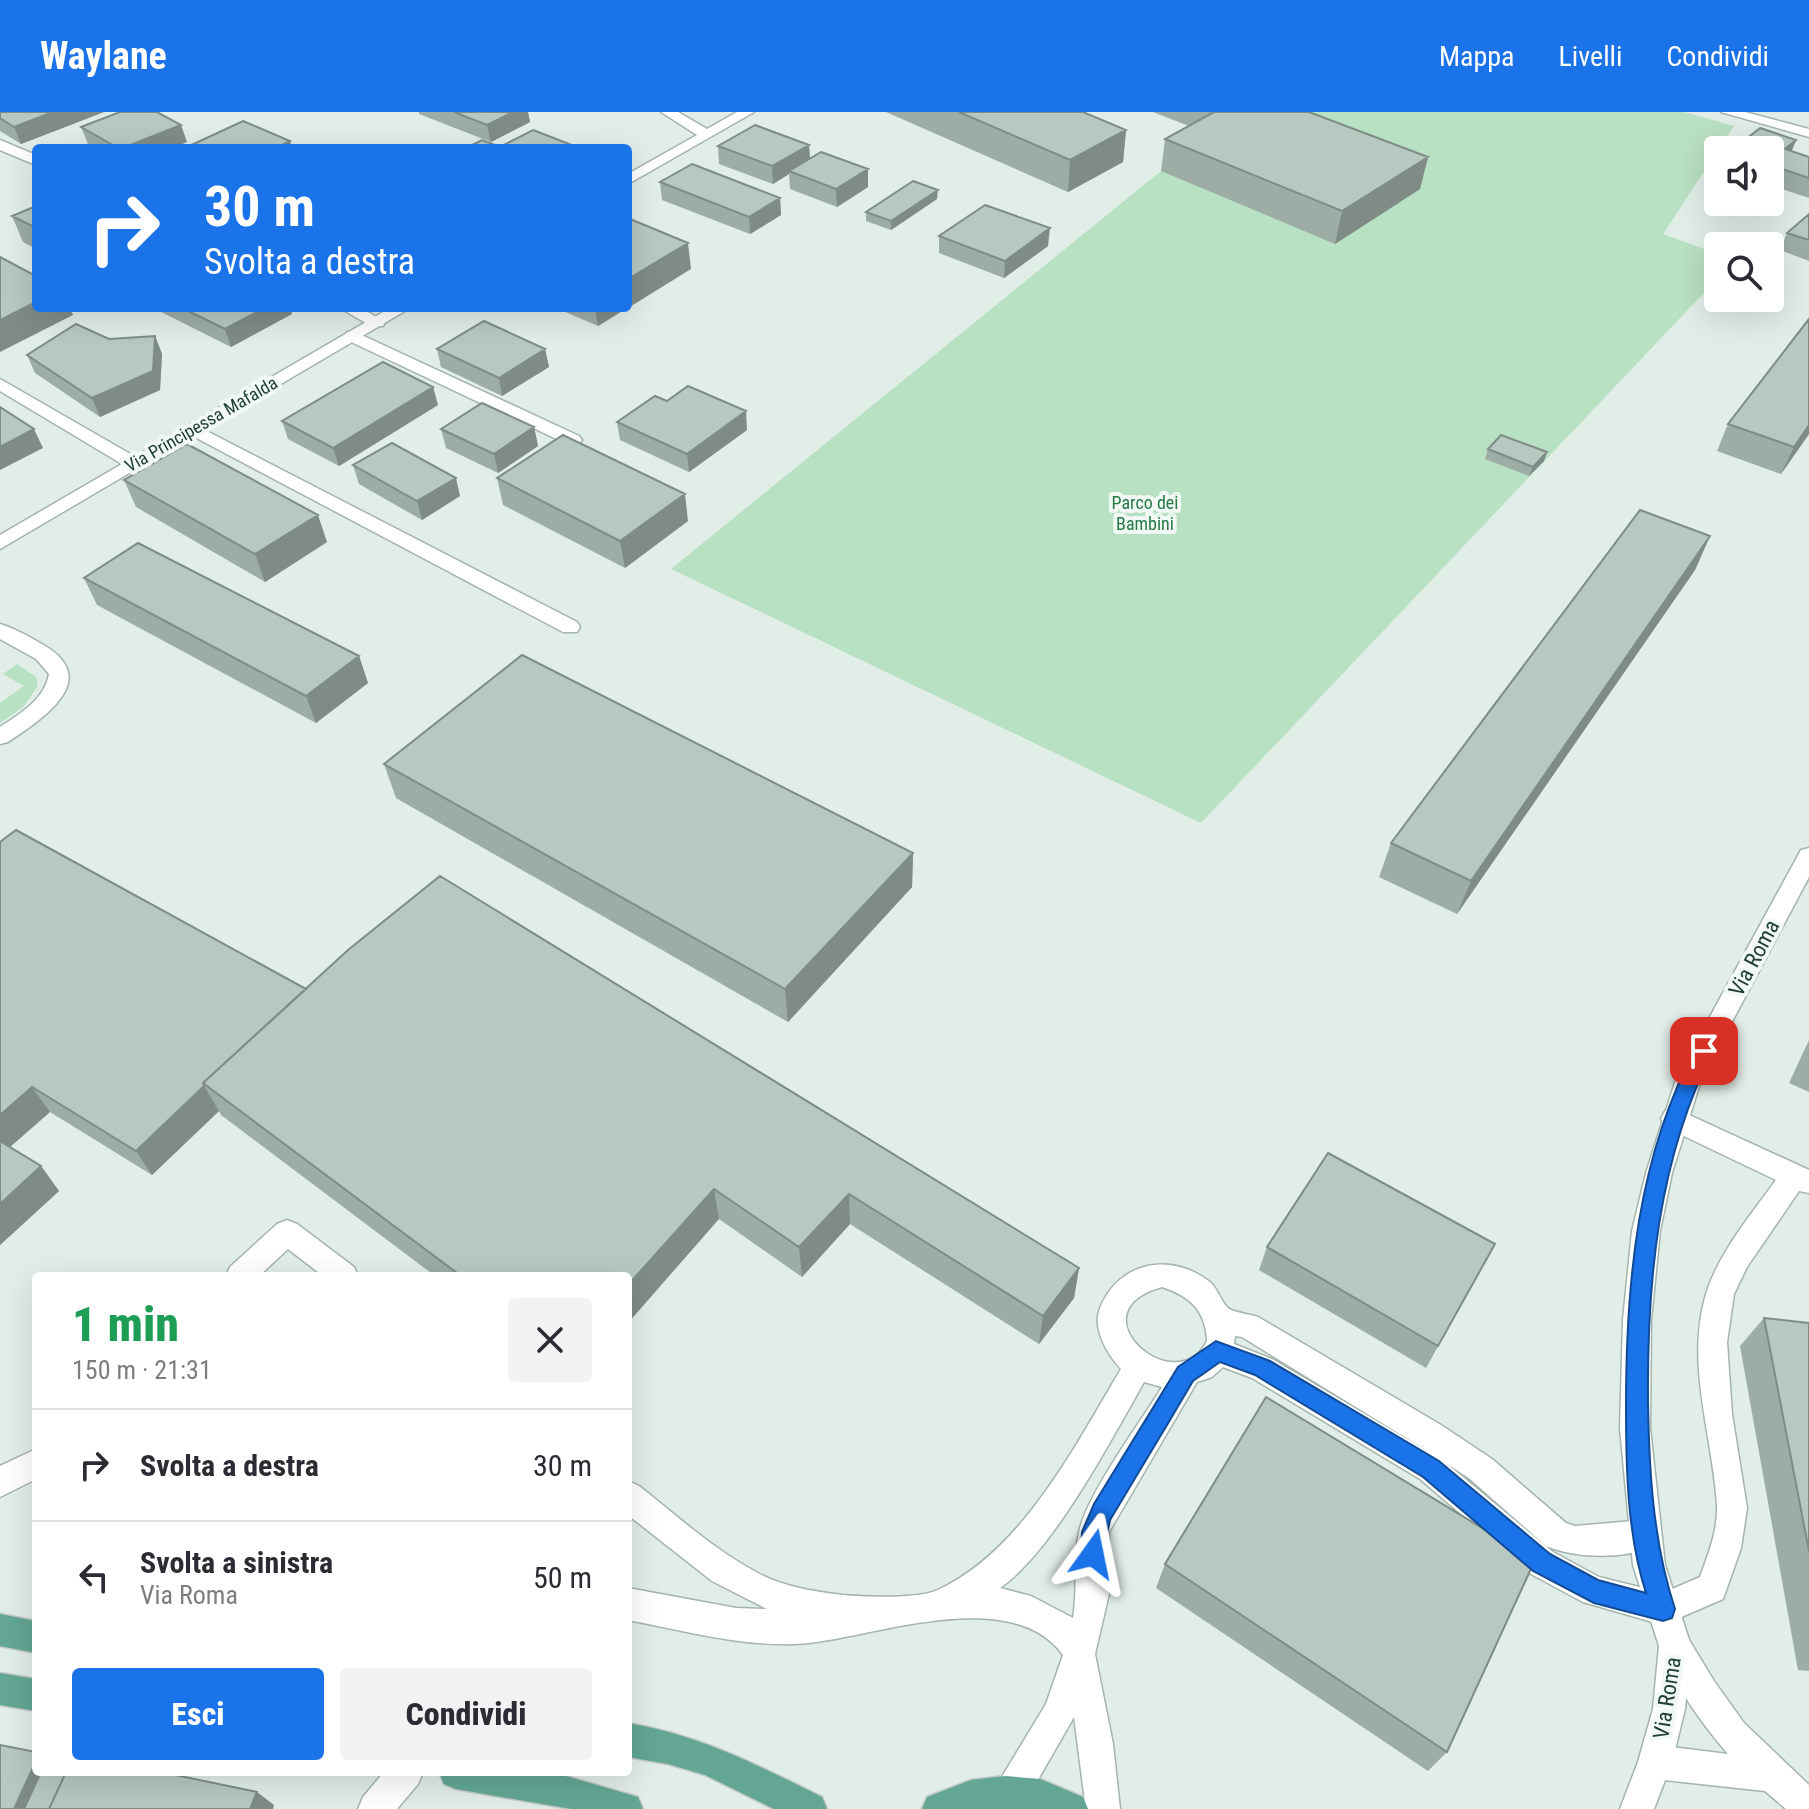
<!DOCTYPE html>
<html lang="it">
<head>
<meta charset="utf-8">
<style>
  body { margin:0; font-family:"Roboto Condensed",sans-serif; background:#f2f2f3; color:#2b2b33; height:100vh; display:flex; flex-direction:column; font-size:30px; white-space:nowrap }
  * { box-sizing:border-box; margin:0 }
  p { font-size:26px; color:#7c7c81 }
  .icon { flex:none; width:44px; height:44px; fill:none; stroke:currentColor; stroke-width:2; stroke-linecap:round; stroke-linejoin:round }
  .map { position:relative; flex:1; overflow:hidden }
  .details { position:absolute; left:32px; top:1160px; width:600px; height:504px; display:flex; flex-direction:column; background:#fff; border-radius:8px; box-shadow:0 8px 32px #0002 }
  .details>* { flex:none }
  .banner { position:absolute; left:32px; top:32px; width:600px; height:168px; border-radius:8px; box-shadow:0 8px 32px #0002; background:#1a73e8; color:#fff; overflow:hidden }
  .tools { position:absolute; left:1704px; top:24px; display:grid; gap:16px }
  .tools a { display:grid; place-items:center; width:80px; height:80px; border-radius:8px; background:#fff; box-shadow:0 8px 32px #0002; font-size:40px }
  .pin { position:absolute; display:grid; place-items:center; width:68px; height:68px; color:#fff; margin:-34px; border-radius:16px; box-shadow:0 4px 12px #0006 }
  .me { position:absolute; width:88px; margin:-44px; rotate:12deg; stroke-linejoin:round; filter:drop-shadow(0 0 6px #0008) }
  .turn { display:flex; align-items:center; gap:28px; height:168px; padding:0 40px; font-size:36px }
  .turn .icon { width:104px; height:104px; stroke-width:2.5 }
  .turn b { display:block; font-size:56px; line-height:68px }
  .round { display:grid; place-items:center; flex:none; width:84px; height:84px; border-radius:8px; background:#f2f2f3 }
  .headline { display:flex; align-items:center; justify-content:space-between; height:136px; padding:0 40px }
  h1 { font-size:48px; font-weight:800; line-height:60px; color:#1e9e55 }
  .action { display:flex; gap:16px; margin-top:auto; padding:16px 40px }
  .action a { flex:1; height:92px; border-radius:8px; background:#1a73e8; color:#fff; font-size:32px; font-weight:800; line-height:92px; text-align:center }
  .action a+a { background:#f2f2f3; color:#2b2b33 }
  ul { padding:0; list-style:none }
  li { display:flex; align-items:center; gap:24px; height:112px; padding:0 40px; border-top:2px solid #e1e1e2 }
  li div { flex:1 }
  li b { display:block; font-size:30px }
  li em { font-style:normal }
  header { display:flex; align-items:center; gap:48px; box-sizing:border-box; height:112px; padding:0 40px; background:#1a73e8; color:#fff }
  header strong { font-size:38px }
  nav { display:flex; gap:44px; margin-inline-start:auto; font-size:28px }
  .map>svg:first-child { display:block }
  .green { fill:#b8e0c2 }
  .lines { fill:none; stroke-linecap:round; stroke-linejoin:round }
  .lane-casing { stroke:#a3b5ae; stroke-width:3 }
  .street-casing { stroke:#a3b5ae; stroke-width:3 }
  .primary-casing { stroke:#c1c9c7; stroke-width:3 }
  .lane { fill:#fff; fill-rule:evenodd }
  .street { fill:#fff; fill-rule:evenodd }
  .primary { fill:#62a693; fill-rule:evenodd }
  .wall { fill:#9daca5 }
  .shaded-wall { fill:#7f8c86 }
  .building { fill:#b6c8c0; stroke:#7f8c86; stroke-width:2 }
  .route { fill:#1a73e8; stroke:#114b97; stroke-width:2 }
  .labels { text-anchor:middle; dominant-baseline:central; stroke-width:8; stroke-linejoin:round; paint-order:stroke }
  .far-street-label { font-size:18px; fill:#203f36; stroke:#f2f9f5 }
  .far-park-label { font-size:18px; fill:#277945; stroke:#f2f9f5 }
  .street-label { font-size:22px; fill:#203f36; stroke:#f2f9f5 }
</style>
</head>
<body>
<header>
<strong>Waylane</strong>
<nav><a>Mappa</a><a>Livelli</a><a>Condividi</a></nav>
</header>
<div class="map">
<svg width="1809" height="1697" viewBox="0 0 1809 1697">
  <rect width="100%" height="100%" fill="#e1ede7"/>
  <path class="green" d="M1267,0h417l50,14 -71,108 55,20v24l-517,545 -530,-254 490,-398z
    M17,552l19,13 2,9 -15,21 -23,16v-20l24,-17 -21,-12z"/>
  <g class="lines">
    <g class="lane-casing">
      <path id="lane" d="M0,28l36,15v10l-36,-15z
        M340,196h21l24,14 -2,4h-12z
        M353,219l226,105 3,4 -3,4h-12l-220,-104 -2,-4 2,-4z
        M0,267l139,80 3,4 -3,4h-12l-127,-76z
        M193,312l384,198 3,5 -3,5h-14l-376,-199 -3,-4z
        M0,512c14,4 28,12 40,19 65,35 4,75 -32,99l-8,2v-17c20,-13 45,-28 49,-53l-13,-15 -36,-20z
        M1674,996l135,62v23l-10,-2 -52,76 -13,27 -7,48 5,72 15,94 -6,40 -18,51 -60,26 -80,-23 -52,-28 -111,-95 -168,-101 -29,-11 -11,10 -15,5 -88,150v62l-14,60 18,90 7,65h-34l-12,-92 -50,87 -12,5 -12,-5 -5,-12 5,-12 46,-76 17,-49c-51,-70 -183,-20 -254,-12 -60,6 -123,-12 -181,-23v-32l108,20 31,1 -55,-28 -84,-66v-34l11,5c37,29 74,63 117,86 27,15 57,19 87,23 22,2 75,4 95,-5 85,-40 137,-144 183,-221 -14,-15 -29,-41 -21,-61 19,-47 72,-57 111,-25 7,7 11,20 17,25 6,5 22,6 30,9l183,108 51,34 74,64 9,3 70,-6 11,4 4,11 -4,11c-33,13 -78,13 -110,0l-76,-67 -24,-16 107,89 46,25 64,16 37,-16c8,-22 18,-47 17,-71 -4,-70 -32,-141 -11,-212 13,-42 45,-79 70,-114l-111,-53 -4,-8 4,-8zM1162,1175c28,9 44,24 45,54 -30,62 -136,-29 -45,-54zM1235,1224l7,1 192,118 -162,-96 -38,-15zM1144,1270l18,5c-22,36 -75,107 -83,145 -6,27 -1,58 -6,86l-42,-22 -31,-8c54,-38 111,-148 144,-206z
        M287,1108l10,4 57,43 4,9h-35l-35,-27 -29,27h-33l4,-9 47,-43z
        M36,1337v30l-36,18v-31z
        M1675,1518l11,5 28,46 30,42 65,62v24h-23l-21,-18 -110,-12 -12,-5 -5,-12 5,-12 12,-5 73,9c-28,-32 -53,-69 -69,-108l5,-11z"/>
    </g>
    <g class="street-casing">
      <path id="street" d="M661,0h17l29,17 30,-17h17l-126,72v-10l69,-39z
        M1721,0h24l64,17v8z
        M390,196h20l-410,241v-14z
        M1809,736v29l-108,203 -29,93 -12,58 -9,89 -1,108 15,137 26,81 -6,63 -13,53 -18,47h-34l18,-47 15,-53 6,-63 -26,-81 -13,-137 3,-108 9,-89 14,-58 30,-94 125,-229z
        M384,1660h39l-5,12 -21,25h-39l5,-12z"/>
    </g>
    <g class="primary-casing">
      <path id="primary" d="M0,1502l36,7v32l-36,-7z
        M0,1561l36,6v32l-36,-6z
        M628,1611c74,13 127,41 194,74l5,12h-53l-69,-34 -37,-11 -40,-7z
        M439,1660h113l86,25 5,12h-72l-115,-20 -12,-5z
        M1005,1664l35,3 43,18 5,12h-166l5,-12 44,-17z"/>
    </g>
    <use href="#lane" class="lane"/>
    <use href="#street" class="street"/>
    <use href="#primary" class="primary"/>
  </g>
  <path class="wall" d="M0,0h104l-83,32 -21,-13z
    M419,0h109l2,10 -39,20 -72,-28z
    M886,0h197l43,18 -3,32 -55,30z
    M1153,0h156l119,45 -8,32 -85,55 -174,-73 4,-32 24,-13z
    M81,15l106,15 -15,6h-78l-6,-4z
    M1796,28l-4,11 17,6v41l-39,-13v-35z
    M809,33l1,14 58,10v18l-31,20 -47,-18 -1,-15 -16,10 -54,-20 -1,-18z
    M660,70l120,16 1,17 -31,19 -88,-34z
    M937,87l-46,31 -25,-9v-9z
    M36,94v43l-13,-7 -11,-26z
    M1809,102v47l-29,-11 7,-17z
    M939,124l109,10 -44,32 -65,-25z
    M153,196h137l2,6 -61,33z
    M556,196h71l-29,18z
    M155,224l7,18 -2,36 -60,27 -65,-44 -8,-18z
    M437,237h108l4,18 -47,29 -61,-29z
    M433,275l5,18 -99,61 -51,-27 -6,-18z
    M667,289l80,29 -58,42 -69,-32 -3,-18z
    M1728,312l81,10 -28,40 -64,-23z
    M534,315l4,19 -40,27 -52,-25 -5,-19z
    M1488,337l59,3 -3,9 -15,15 -44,-17z
    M353,353l107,31 -38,24 -63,-36z
    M497,366l191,43 -63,47 -122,-63z
    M124,368l203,62 -62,40 -129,-75z
    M1710,424l-15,34 -238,344 -78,-37 12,-34z
    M84,466l275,78 9,27 -52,40 -219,-118z
    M384,652l529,89 -1,34 -124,135 -392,-224z
    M0,730l306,147 773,279 -5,30 -35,46 -189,-120 -48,53 -83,-58 -91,57h-193l-214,-161 -2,-4 -67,64 -102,-63 -40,35 31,19 18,25 -59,54z
    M1809,928v52l-20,-9z
    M1495,1132l-69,124 -167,-98 8,-23z
    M1764,1206l45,5v348l-11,-1 -58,-324z
    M1165,1452l282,188 -19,19 -272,-183z"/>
  <path class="shaded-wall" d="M53,0h51l-83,32 -7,-17z
    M512,0h16l2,10 -39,20 -4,-17z
    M181,13l6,17 -15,6h-49z
    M1126,18l-3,32 -55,30 2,-32z
    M1796,28l-7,17 -4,-8z
    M290,29l2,7h-16z
    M809,33l1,17 -21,9v3l-16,10 -1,-18z
    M1428,45l-8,32 -85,55 7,-33z
    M868,57v18l-31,20 -1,-18z
    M938,78l-1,9 -46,31v-9z
    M780,86l1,17 -31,19 -1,-17z
    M1050,116l-2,18 -44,32 1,-17z
    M688,131l3,26 -63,39v-29z
    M36,190v6h34l3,7 -73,37v-32z
    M264,196h26l2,6 -61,33 -6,-18z
    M595,196h32l-29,18z
    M155,224l7,18 -2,36 -60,27 -8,-19z
    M545,237l4,18 -47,29 -3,-18z
    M433,275l5,18 -99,61 -6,-18z
    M746,299l1,19 -58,42 -2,-18z
    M1809,313v9l-28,40 13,-27z
    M534,315l4,19 -40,27 -4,-19z
    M34,317l9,19 -43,22v-23z
    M1547,340l-3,9 -15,15 4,-9z
    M456,366l4,18 -38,24 -5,-19z
    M685,382l3,27 -63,47 -5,-27z
    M318,403l9,27 -62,40 -10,-28z
    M1710,424l-15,34 -238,344 14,-33z
    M359,544l9,27 -52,40 -10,-27z
    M913,741l-1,34 -124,135 -3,-33z
    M204,974l15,25 -67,64 -16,-24z
    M32,975l18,25 -48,42 -2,-2v-37z
    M41,1054l18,25 -59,54v-41z
    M714,1077l5,30 -91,104v-38z
    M849,1082l1,30 -48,53 -3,-30z
    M1079,1156l-5,30 -35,46 4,-28z
    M36,1649v11h15l-16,37h-21z
    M257,1680l17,13 -1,4h-23z"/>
  <path class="building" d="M0,0h53l-39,15 -14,-9z
    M120,0h37l24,13 -58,23h-5l-37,-21z
    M454,0h59l-26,13z
    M959,0h124l43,18 -56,30z
    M1214,0h95l119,45 -86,54 -177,-72z
    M243,9l47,20 -14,7h-91z
    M755,13l54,20 -37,21 -54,-20z
    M1760,16l36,12 -11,9 24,8v21l-39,-13v-15h-38z
    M533,18l39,15 -6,3h-100l16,-8 18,7z
    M821,40l47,17 -32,20 -47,-18z
    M692,52l88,34 -31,19 -89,-35z
    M913,69l25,9 -47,31 -25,-9z
    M985,93l65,23 -45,33 -66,-25z
    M36,94v22l-24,-12z
    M1809,102v26l-22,-7z
    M630,107l58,24 -60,36v-59z
    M0,145l36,19v26l-36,18z
    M182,196h82l-39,21z
    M1809,207v106l-15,22 -66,-23z
    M484,209l61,28 -46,29 -62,-29z
    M76,212l33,15 46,-3 -2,35 -61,27 -65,-43z
    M383,250l50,25 -100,61 -51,-27z
    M688,274l58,25 -59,43 -70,-32 38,-26 12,5z
    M482,291l52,24 -40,27 -53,-25z
    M0,295l34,22 -34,18z
    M563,323l122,59 -65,47 -123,-63z
    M1501,323l46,17 -14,15 -45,-18z
    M392,331l64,35 -39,23 -64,-36z
    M187,332l131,71 -63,39 -131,-74z
    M1640,398l70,26 -239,345 -80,-38z
    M138,431l221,113 -53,40 -222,-118z
    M522,543l391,198 -128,136 -401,-225z
    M16,718l290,159 -103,94 1,3 -68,65 -104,-64 -32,28v-273z
    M440,764l639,392 -36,48 -194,-122 -50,53 -85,-58 -86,96v-9h-167l-258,-193 145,-133z
    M0,1029l41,25 -41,38z
    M1328,1041l167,91 -57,102 -171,-99z
    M1764,1206l45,5v228z
    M1266,1285l269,163 -88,192 -282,-188z
    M0,1633l36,7v9l-22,48h-14z
    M41,1660h25l-17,37h-25z
    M66,1660h95l96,20 -7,17h-201z"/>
  <path class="route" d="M1704,932l6,2 3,5c-55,108 -66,230 -65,349 1,71 5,142 27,209l-3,9 -9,3 -69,-18 -61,-32 -110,-94 -168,-102 -35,-13 -27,19 -26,44 -57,95 -9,42 -8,4 -9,-4 -3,-8 1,-22 12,-28 84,-137 38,-26 54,20 169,100 111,93 48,26 48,13c-19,-59 -20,-126 -20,-187 0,-123 11,-250 71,-360z"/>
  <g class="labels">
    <g class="far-street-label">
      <text transform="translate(201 312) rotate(-30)">Via Principessa Mafalda</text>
    </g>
    <g class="far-park-label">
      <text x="1145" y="390">Parco dei<tspan x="1145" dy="21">Bambini</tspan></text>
    </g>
    <g class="street-label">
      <text transform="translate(1754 846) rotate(-62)">Via Roma</text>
      <text transform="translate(1667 1586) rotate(-81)">Via Roma</text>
    </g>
  </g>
</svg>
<div class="tools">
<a><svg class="icon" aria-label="sound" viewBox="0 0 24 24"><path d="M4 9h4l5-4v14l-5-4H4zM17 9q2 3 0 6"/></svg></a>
<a><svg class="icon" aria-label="search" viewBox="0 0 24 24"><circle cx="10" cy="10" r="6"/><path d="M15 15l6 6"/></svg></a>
</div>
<div class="pin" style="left:1704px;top:939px;background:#d93025"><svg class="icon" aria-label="arrive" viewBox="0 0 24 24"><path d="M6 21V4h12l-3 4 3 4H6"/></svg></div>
<svg class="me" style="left:1093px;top:1442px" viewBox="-20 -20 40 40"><path d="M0-17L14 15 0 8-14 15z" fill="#1a73e8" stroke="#fff" stroke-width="4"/></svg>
<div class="banner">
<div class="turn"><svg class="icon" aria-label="right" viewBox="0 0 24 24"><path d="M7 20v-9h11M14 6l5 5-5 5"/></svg><div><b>30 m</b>Svolta a destra</div></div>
</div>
<section class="details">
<div class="headline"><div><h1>1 min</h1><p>150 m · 21:31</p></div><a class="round"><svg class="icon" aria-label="close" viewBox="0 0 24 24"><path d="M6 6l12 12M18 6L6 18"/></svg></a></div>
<ul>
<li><svg class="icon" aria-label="right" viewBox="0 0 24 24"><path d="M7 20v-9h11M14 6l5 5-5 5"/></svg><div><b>Svolta a destra</b></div><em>30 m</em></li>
<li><svg class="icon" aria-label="left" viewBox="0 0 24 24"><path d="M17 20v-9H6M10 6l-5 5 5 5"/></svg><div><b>Svolta a sinistra</b><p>Via Roma</p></div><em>50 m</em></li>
</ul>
<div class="action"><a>Esci</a><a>Condividi</a></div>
</section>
</div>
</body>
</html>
